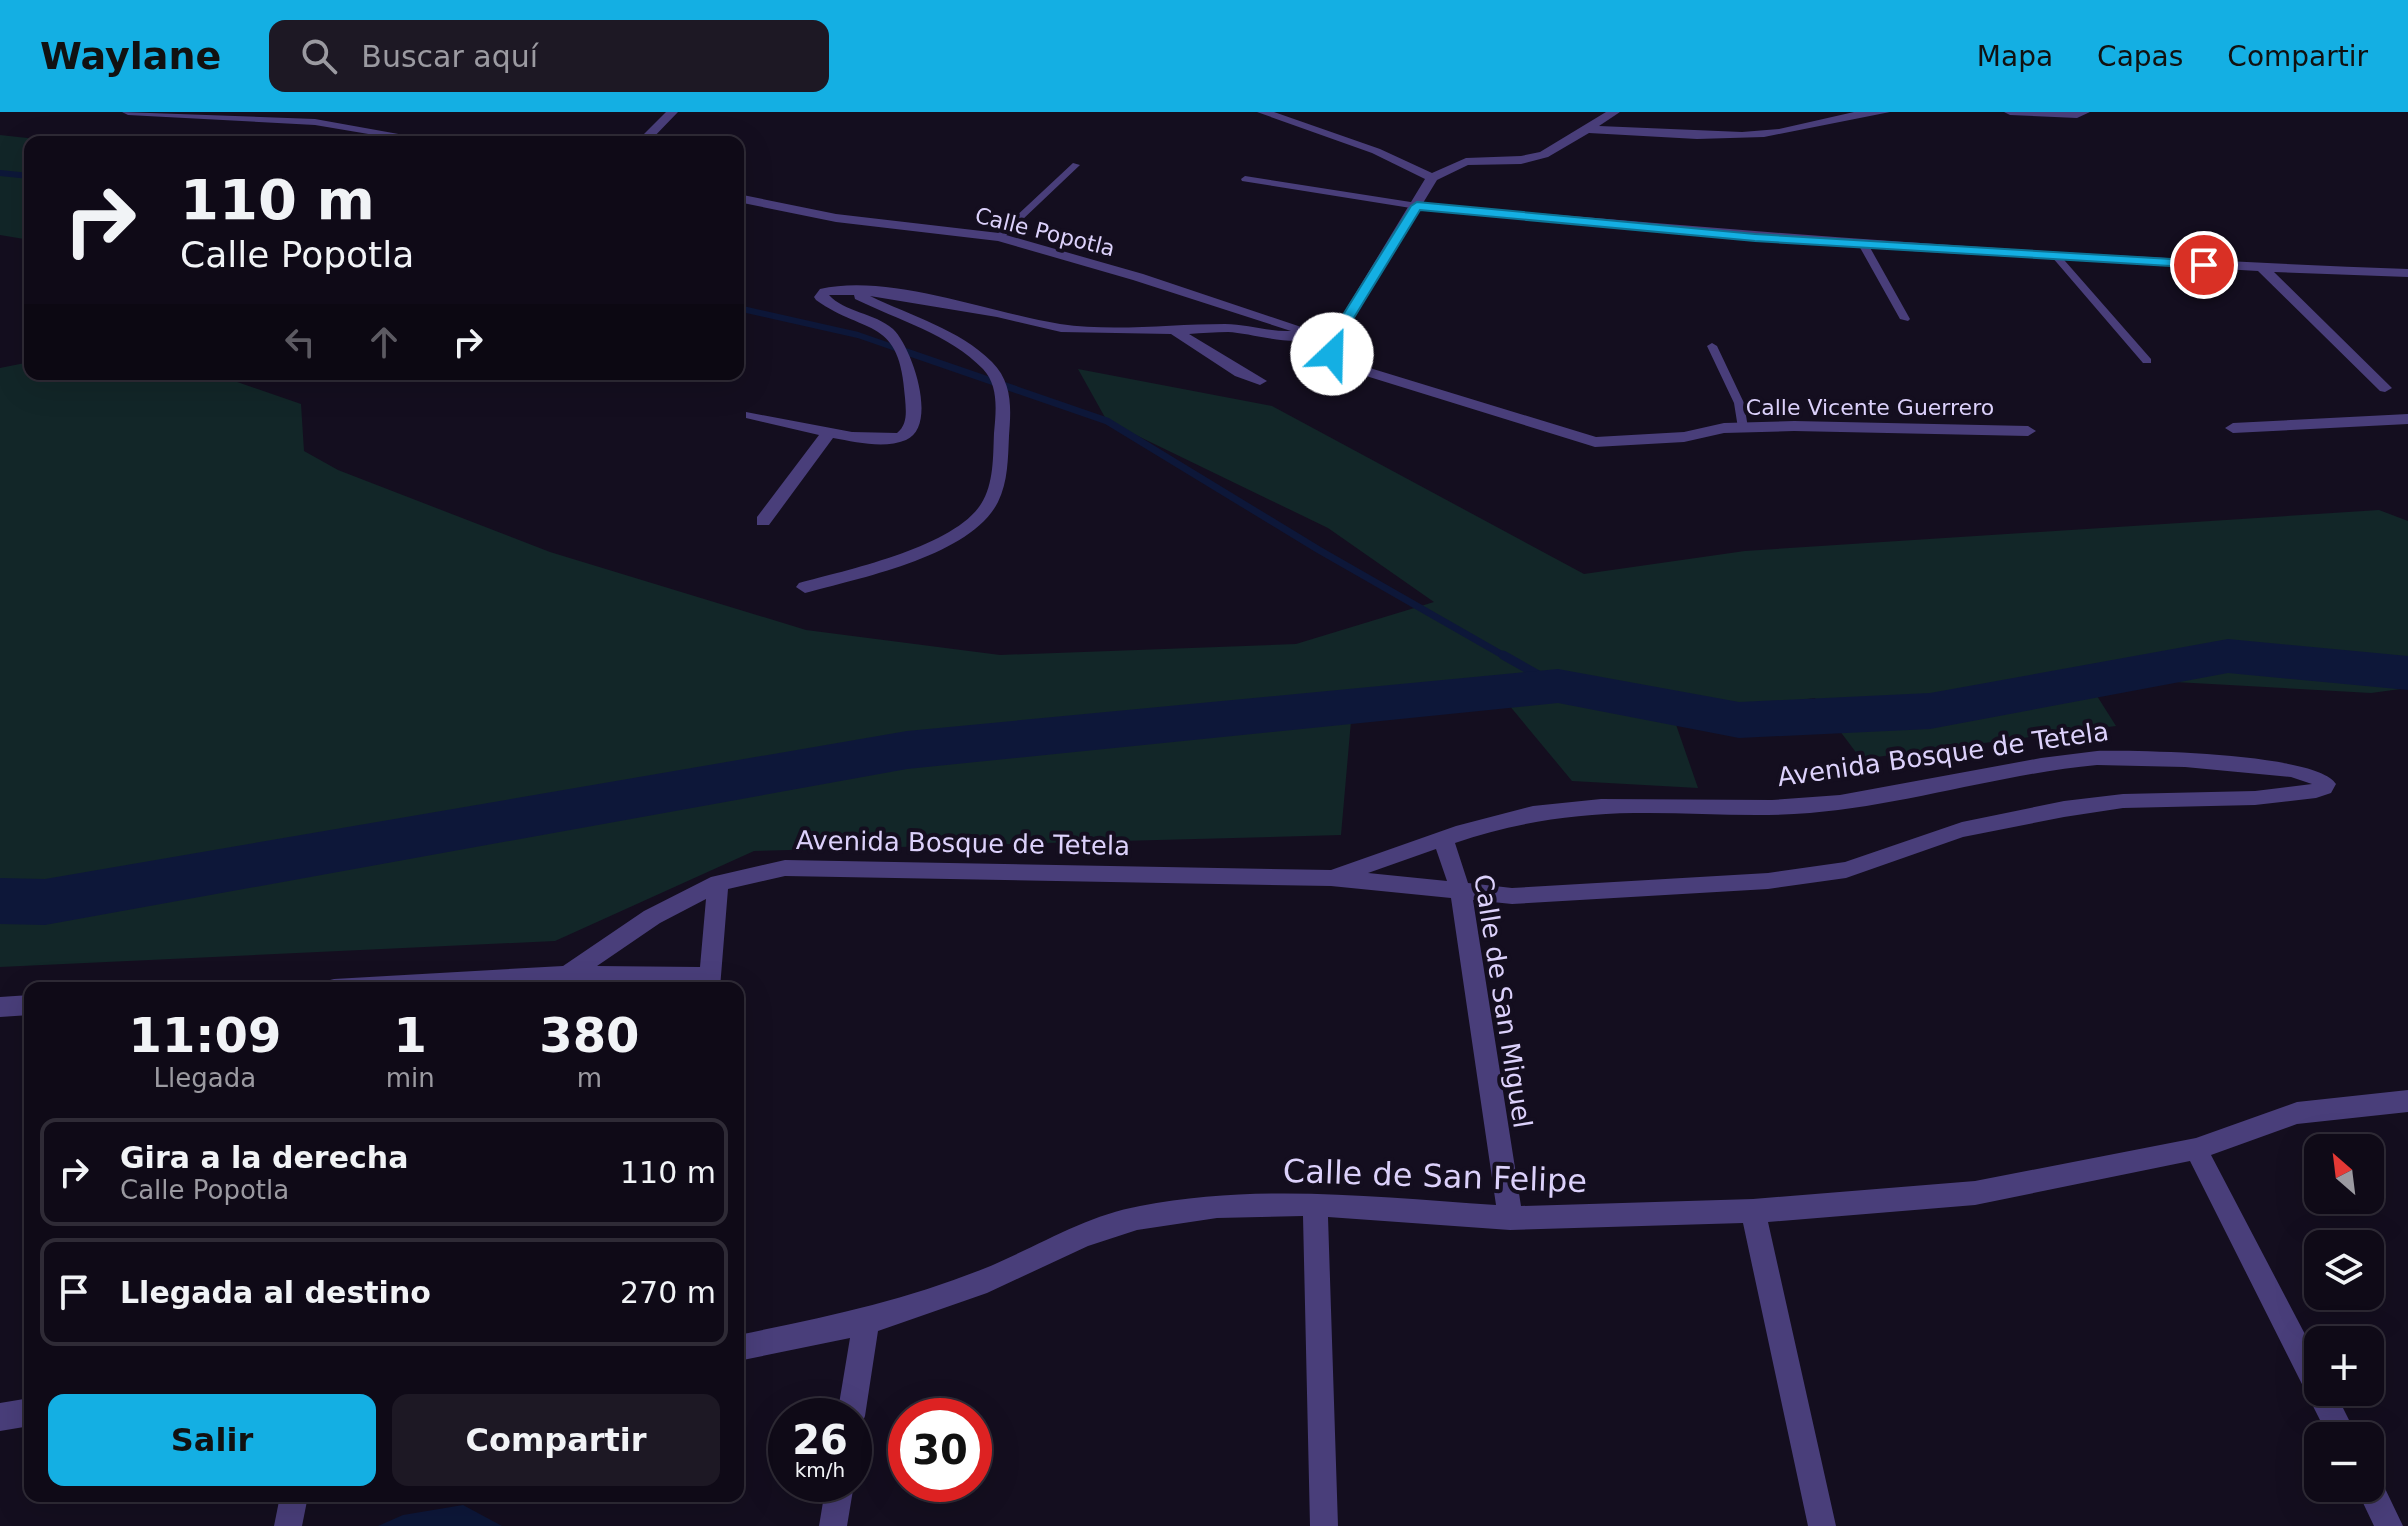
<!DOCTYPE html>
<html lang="es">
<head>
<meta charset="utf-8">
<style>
  body { margin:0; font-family:"DejaVu Sans",sans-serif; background:#1d1824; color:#f1f3f6; height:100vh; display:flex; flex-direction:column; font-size:30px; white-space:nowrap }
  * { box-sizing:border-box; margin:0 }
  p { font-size:26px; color:#9b9aa1 }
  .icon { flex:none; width:44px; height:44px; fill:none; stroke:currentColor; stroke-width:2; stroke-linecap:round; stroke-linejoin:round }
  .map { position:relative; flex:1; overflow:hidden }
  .sheet { position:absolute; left:24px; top:870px; width:720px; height:520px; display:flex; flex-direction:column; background:#0f0a17; border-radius:16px; box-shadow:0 8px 32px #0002,0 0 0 2px #2f2b36 }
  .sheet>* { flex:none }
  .hud { position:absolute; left:24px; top:24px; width:720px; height:244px; border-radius:16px; box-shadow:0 8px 32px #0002,0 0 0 2px #2f2b36; background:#0f0a17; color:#f1f3f6; overflow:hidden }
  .needle { width:52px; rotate:332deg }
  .tools { position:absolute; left:2304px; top:1022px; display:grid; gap:16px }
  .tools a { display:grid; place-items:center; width:80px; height:80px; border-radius:16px; background:#0f0a17; box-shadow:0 8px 32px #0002,0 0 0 2px #2f2b36; font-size:40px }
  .speed { position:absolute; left:768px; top:1286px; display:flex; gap:16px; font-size:40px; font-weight:700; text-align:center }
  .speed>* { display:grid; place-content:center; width:104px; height:104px; border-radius:50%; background:#0f0a17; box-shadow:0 8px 32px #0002,0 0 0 2px #2f2b36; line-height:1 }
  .speed small { font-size:20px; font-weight:400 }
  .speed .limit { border:12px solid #d22; background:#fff; color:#111 }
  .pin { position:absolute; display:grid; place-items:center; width:68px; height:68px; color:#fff; margin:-34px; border:4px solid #fff; border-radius:50%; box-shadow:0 2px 8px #0007 }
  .me { position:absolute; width:88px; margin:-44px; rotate:24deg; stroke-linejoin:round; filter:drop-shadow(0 0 6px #0008) }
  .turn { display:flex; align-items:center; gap:28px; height:168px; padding:0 24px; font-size:36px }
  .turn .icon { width:104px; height:104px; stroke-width:2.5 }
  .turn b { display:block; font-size:56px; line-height:68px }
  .lanes { display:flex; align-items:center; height:76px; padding:0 24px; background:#0003; justify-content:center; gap:40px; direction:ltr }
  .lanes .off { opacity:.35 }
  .eta { display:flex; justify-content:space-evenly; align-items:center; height:136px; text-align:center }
  .eta b { font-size:48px; font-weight:700; line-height:56px }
  .action { display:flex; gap:16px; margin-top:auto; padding:16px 24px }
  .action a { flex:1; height:92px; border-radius:16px; background:#14afe3; color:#111; font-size:32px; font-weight:700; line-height:92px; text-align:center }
  .action a+a { background:#1d1824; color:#f1f3f6 }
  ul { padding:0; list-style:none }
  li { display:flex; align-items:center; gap:24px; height:108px; margin:0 16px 12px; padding:0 8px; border:4px solid #2f2b36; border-radius:16px }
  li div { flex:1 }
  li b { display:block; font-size:30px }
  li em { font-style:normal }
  header { display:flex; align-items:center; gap:48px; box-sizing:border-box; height:112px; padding:0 40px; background:#14afe3; color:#111 }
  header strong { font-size:38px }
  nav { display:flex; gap:44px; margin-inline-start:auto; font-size:28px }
  .search { width:560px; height:72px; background:#1d1824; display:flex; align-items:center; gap:20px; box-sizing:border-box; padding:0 28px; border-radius:16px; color:#9b9aa1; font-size:30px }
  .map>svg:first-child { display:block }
  .green { fill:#122628 }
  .water { fill:#0d1739 }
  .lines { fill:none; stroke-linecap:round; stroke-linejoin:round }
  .stream-far2 { stroke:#0d1739; stroke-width:6 }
  .stream-far1 { stroke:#0d1739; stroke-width:7 }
  .stream { stroke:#0d1739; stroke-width:9 }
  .river { fill:#0d1739; fill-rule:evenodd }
  .service { fill:#493e7a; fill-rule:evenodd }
  .minor { fill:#493e7a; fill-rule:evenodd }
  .route { fill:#14afe3; stroke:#0d7294; stroke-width:2 }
  .labels { text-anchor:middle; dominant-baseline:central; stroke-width:8; stroke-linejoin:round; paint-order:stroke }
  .far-street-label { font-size:22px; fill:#dcd1fb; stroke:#140e1f }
  .street-label { font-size:26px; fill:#dcd1fb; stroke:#140e1f }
  .near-street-label { font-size:32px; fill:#dcd1fb; stroke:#140e1f }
</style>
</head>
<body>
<header>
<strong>Waylane</strong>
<div class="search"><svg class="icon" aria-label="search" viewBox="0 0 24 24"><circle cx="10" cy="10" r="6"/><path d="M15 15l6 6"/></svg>Buscar aquí</div>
<nav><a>Mapa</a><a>Capas</a><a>Compartir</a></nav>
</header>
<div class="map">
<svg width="2408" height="1414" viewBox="0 0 2408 1414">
  <rect width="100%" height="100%" fill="#140e1f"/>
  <path class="green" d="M0,23l64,7h-34v98l-30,-5z
    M30,250v12h184l87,30 3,47 34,19 212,82 256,78 194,25 296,-11 138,-42 -106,-74 -221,-107 -29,-52 194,37 312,168 161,-23 634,-41 29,11v167l-37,5 -286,-16 31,49 -255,33 -46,-61 -142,18 25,72 -126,-7 -78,-94 -143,34 -10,114 -587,16 -199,90 -555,26v-599z"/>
  <path class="water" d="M463,1393l39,21h-124l25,-11z"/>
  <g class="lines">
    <path class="stream-far2" d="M0,61l30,3
      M738,196l120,27 52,18"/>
    <path class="stream-far1" d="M904,239l203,70 212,129 187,107"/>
    <path class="stream" d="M1503,543l55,31"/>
    <path class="river" d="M2228,527l180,17v34l-180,-17 -298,56 -191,9 -181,-35 -651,66 -862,156 -45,-1v-46l45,1 862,-148 651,-62 181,33 191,-9z"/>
    <path class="service" d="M1073,51l7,2 -78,74h-6v-4z
      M1245,64l172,27 4,3 -4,3 -175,-28 -1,-2z
      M1860,130l8,2 42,75 -2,2 -8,-2 -42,-75z
      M2052,141h6l93,106v4h-8l-91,-106z
      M1712,231l5,3 27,57 4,25 -1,2 -4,1 -5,-3 -4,-25 -27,-57z"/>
    <path class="minor" d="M122,0l193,7 128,23h-27l-101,-17 -187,-10z
      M666,0h12l-29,30h-13z
      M1257,0h17l106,37 52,24 34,-15 55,-2 19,-4 66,-40h14l-21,14 143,6 37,-3 75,-17h36l-126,25 -67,2 -108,-6 -41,24 -27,7 -53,1 -31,15 -14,23c328,30 656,54 985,66v8l-134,-5 118,116 -7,4 -5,-1 -122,-120 -346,-20 -493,-41 -79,132 -1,10 21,13 236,72 88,-5 40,-9 70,-2 234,5 8,5 -8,5 -234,-5 -70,2 -40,9 -89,5 -245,-76 -23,-14 -1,-15 99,-163 -53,-26z
      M2004,0h86l-13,6 -67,-3z
      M738,82l98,20 163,19 144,41 179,60c-21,16 -69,-1 -94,-2 -13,0 -26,1 -39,2l78,47 -7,4 -25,-9 -64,-42 -110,-2 -64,-15 -127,-21c41,20 89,33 122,66 21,21 19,47 17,74 -1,22 -1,46 -11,66 -27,54 -138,76 -193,91l-9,-6 3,-4c48,-13 155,-36 182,-79 13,-20 12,-48 13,-71 2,-22 5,-47 -11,-64 -34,-35 -85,-49 -128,-70l-1,-4h-25c15,17 46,18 64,34 19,18 46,97 13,111 -22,9 -50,2 -73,-2l-64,87h-12v-8l62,-82 -73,-17v-6l106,20 45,1c11,-9 9,-22 8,-35 -5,-82 -38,-62 -89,-98l-2,-3 6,-8c70,-16 170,24 240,35 54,8 111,0 165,0 22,0 43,8 66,7l-158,-51 -135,-39 -162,-19 -98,-20z
      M2408,302v10l-175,9 -8,-5 8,-5z
      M2097,639c39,-1 221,2 239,33l-5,9 -15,5 -61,7 -132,3 -59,9 -101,20 -117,41 -78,11 -256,15 -39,-4 48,306 232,-7 222,-18 221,-43 101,-36 111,-12v22l-111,12 -86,31 107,204v33h17l22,44h-29l-138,-275 -215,44 -207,17 68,304h-28l-65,-303 -233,7 -182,-13 10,309h-28l-7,-310 -86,2 -80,12 -49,16 -101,47 -109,38 -13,85 -4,10 -7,2v-12h-17l13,-78 -112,23v-26c84,-17 165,-34 245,-66 52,-21 101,-53 157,-63 118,-23 237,-9 356,-1l-45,-307 -120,-12 -546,-10 -57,13 -8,99 -153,-4 -67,4h-177l3,-7 8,-2 229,-13 81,-55 67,-34 74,-17 546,10 125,-44 77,-20 68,-7 171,1 68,-5 201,-37zM2097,653l88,2 106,10 21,7 -57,7 -132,3 -59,7 -102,21 -117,40 -77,11 -256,15 -44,-5 -13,-40c58,-20 117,-29 179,-30 58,-1 117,5 176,0 97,-8 190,-39 287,-48zM1436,737l11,32 -79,-8zM706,787l-6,68 -103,-1 63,-43z
      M30,883v20l-30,2v-20z
      M30,1286v28l-30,5v-28z
      M2370,1362l10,4 23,48h-29l-18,-38h14z
      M826,1372h28l-7,42h-28z
      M280,1384h28l-6,30h-28z"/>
  </g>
  <path class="route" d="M1417,90l338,32 449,27 6,4 -6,3 -449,-27 -335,-31 -81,132 -1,12 -11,3 -1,-15 85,-136z"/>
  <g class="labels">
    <g class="far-street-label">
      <text transform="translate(1045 120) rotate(14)">Calle Popotla</text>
      <text x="1870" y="295">Calle Vicente Guerrero</text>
    </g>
    <g class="street-label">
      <text transform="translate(1943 642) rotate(-8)">Avenida Bosque de Tetela</text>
      <text transform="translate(963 731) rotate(1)">Avenida Bosque de Tetela</text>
      <text transform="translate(1503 889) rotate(81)">Calle de San Miguel</text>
    </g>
    <g class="near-street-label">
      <text transform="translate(1435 1064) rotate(2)">Calle de San Felipe</text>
    </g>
  </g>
</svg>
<div class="tools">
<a><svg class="needle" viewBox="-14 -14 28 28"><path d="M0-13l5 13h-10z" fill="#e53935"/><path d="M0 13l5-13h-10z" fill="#9b9aa1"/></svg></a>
<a><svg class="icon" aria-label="layers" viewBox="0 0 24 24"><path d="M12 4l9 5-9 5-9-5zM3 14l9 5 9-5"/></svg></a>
<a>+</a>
<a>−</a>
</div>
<div class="speed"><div>26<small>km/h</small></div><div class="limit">30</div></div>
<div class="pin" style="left:2204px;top:153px;background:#d93025"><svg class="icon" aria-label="arrive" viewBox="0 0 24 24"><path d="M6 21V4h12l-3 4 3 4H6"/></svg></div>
<svg class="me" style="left:1332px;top:242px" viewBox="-20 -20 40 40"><circle r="19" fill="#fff"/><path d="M0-13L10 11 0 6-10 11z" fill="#14afe3"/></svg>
<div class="hud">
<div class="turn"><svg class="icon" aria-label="right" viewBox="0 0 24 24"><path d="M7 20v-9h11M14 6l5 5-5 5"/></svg><div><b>110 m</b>Calle Popotla</div></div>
<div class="lanes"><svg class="icon off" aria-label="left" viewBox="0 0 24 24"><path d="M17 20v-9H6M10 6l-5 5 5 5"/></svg><svg class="icon off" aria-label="ahead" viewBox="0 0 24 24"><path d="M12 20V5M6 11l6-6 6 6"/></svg><svg class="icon" aria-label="right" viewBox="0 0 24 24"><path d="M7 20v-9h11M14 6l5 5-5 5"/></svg></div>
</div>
<section class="sheet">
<div class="eta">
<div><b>11:09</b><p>Llegada</p></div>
<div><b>1</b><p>min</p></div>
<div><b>380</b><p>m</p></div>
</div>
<ul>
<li><svg class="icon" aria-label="right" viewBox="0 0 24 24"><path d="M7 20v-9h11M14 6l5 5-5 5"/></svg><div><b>Gira a la derecha</b><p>Calle Popotla</p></div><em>110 m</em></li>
<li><svg class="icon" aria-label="arrive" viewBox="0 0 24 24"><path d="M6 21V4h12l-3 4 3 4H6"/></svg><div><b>Llegada al destino</b></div><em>270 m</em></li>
</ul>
<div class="action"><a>Salir</a><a>Compartir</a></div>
</section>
</div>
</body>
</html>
